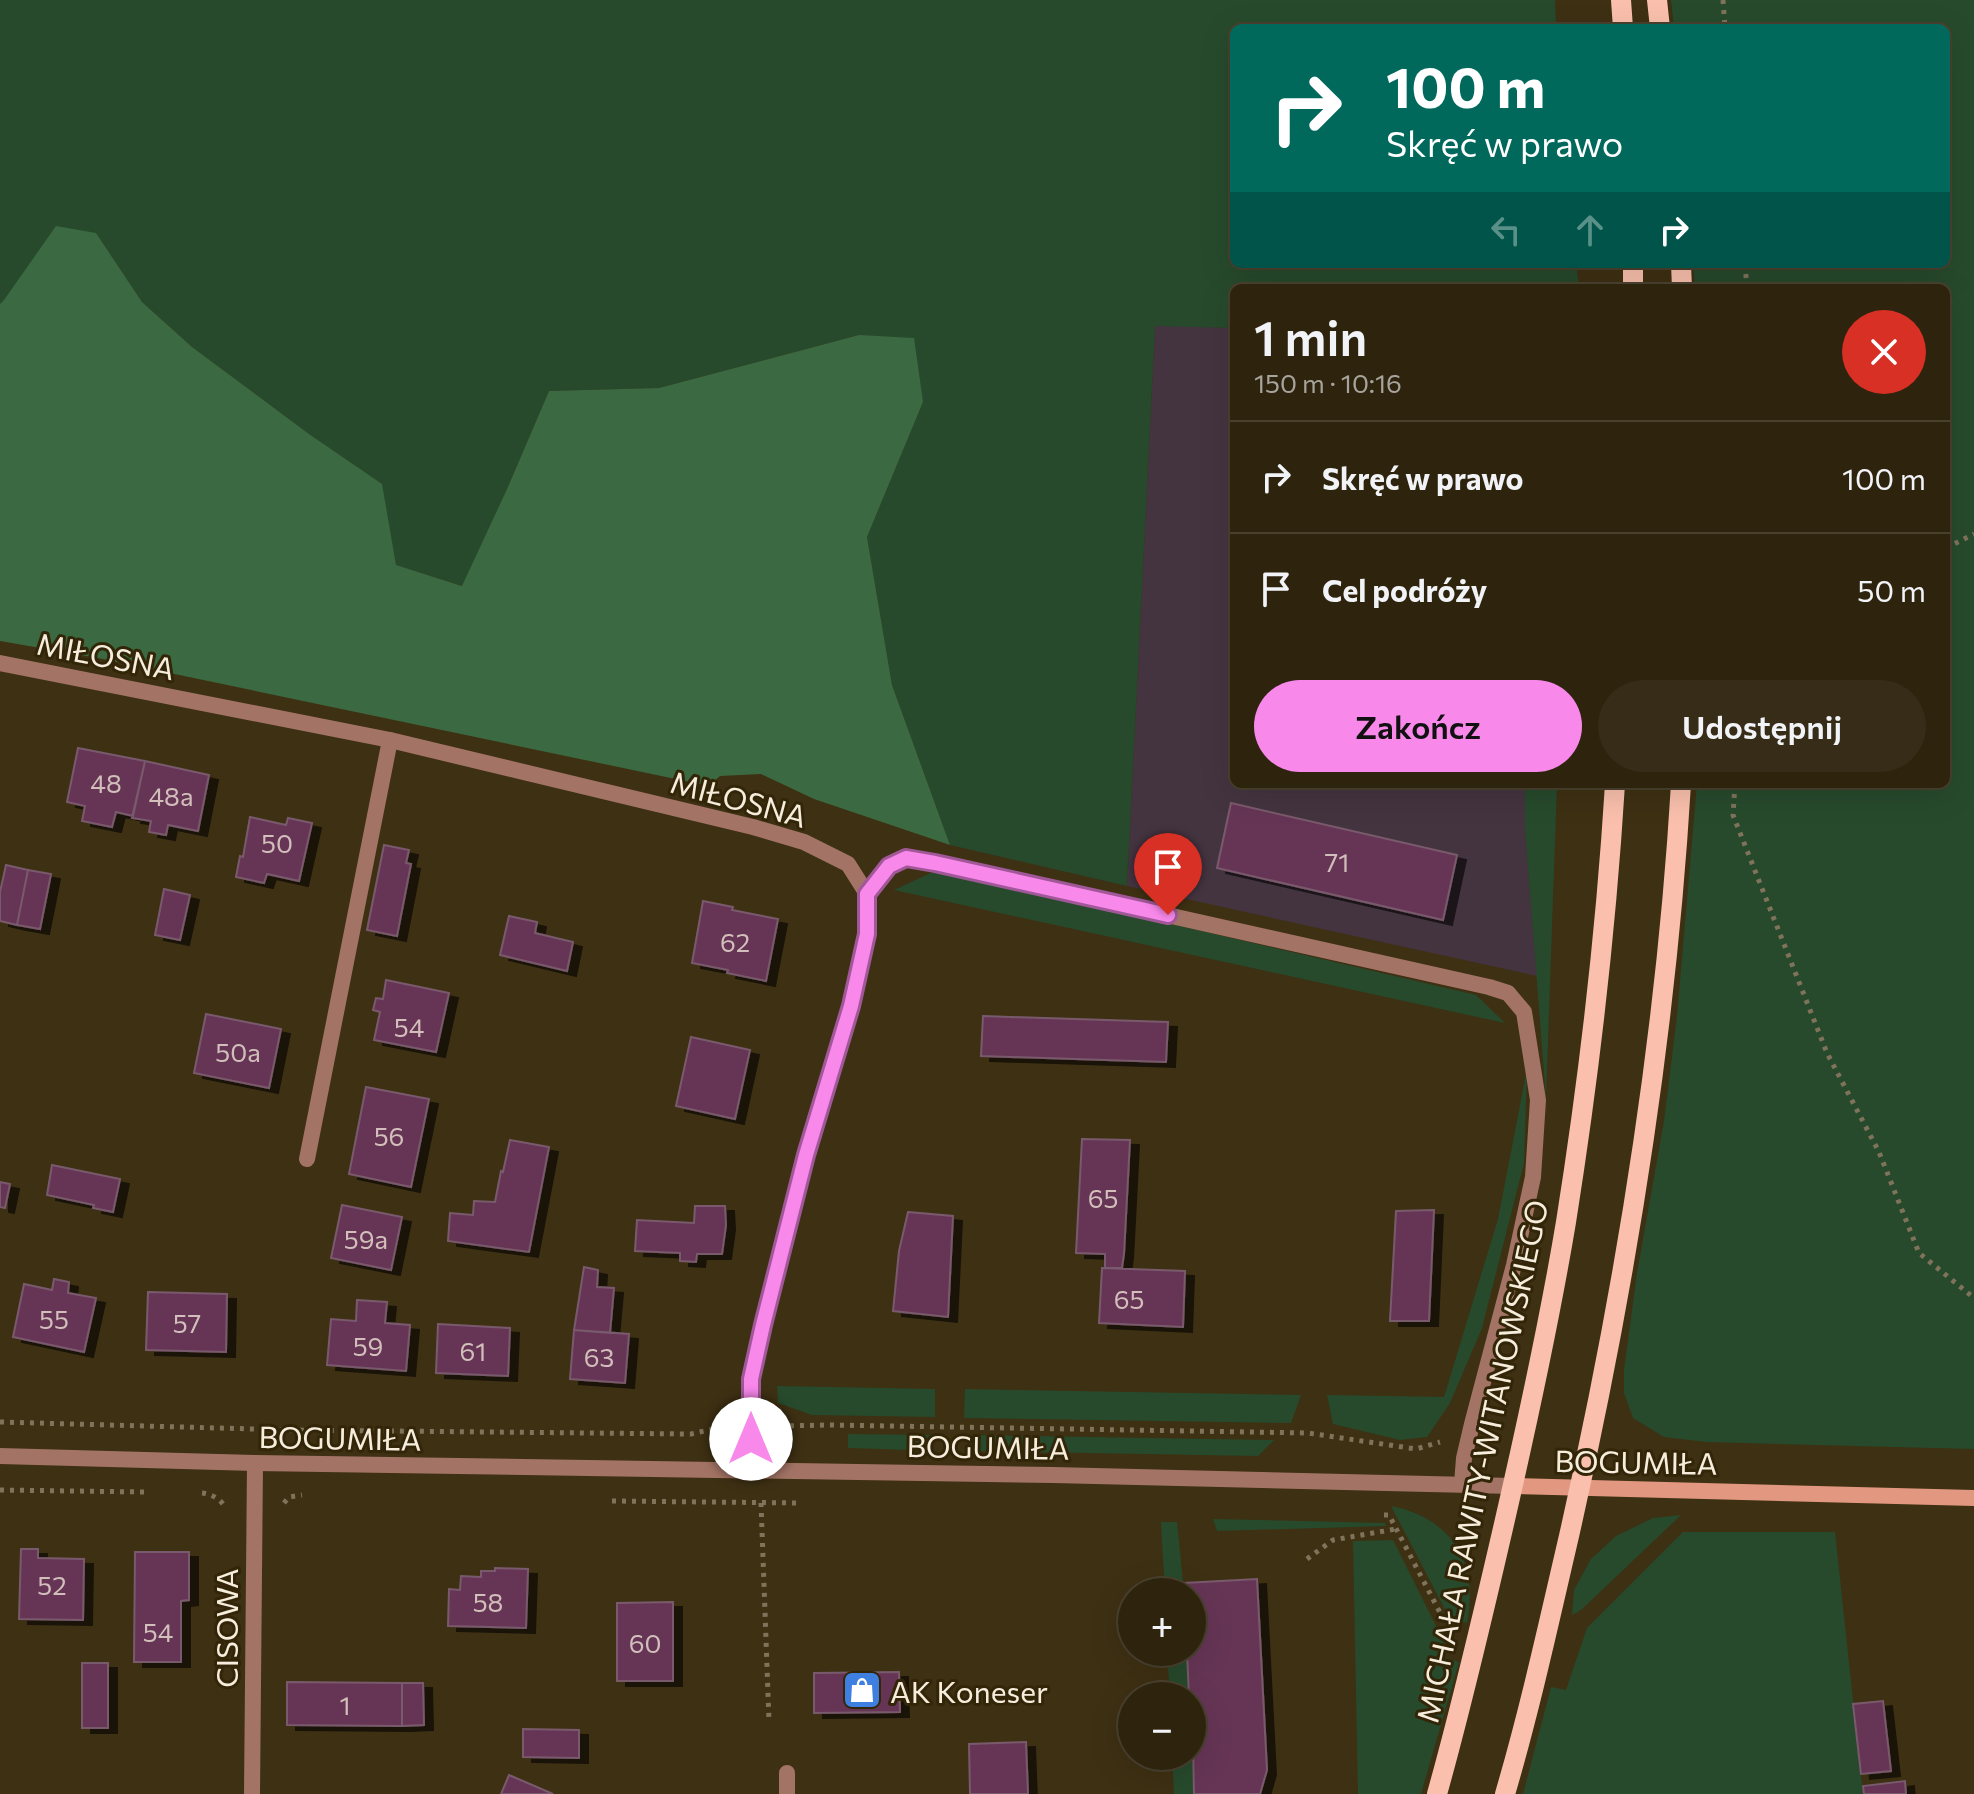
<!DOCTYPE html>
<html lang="pl">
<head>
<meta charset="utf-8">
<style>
  body { margin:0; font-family:Commissioner,sans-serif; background:#362c17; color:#f1f3f6; height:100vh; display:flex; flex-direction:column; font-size:30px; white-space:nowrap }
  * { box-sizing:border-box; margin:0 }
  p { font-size:26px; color:#a7a49e }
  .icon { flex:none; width:44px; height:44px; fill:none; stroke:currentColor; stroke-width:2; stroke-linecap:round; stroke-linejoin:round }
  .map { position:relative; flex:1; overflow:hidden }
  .drawer { position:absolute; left:1230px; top:284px; width:720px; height:504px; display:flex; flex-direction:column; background:#2e240e; border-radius:12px; box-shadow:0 8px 32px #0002,0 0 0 2px #49412e }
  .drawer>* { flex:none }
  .top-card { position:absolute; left:1230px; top:24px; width:720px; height:244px; border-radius:12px; box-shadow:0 8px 32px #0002,0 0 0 2px #49412e; background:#00695c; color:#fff; overflow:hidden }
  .buttons { position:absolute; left:1118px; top:1578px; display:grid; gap:16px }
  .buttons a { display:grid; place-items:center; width:88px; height:88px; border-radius:50%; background:#2e240e; box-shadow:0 8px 32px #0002,0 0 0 2px #49412e; font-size:40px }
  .pin { position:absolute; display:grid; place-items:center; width:68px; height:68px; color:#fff; margin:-82px -34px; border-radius:50% 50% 50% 0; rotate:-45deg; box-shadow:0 0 8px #0007 }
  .pin .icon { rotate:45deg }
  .me { position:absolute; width:88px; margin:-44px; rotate:0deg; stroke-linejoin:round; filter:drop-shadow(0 0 6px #0008) }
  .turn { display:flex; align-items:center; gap:28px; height:168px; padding:0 24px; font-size:36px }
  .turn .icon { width:104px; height:104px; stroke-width:2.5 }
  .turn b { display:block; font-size:56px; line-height:68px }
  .lanes { display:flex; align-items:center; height:76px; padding:0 24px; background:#0003; justify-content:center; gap:40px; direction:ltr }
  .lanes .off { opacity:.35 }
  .round { display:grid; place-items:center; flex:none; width:84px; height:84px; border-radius:42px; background:#362c17 }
  .overview { display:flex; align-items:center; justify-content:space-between; height:136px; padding:0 24px }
  h1 { font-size:48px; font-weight:600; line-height:60px }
  .cta { display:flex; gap:16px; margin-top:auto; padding:16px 24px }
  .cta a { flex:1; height:92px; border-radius:48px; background:#f888ea; color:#111; font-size:32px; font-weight:600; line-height:92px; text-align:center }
  .cta a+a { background:#362c17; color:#f1f3f6 }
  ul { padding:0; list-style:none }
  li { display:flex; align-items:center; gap:24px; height:112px; padding:0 24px; border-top:2px solid #49412e }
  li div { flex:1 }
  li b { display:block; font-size:30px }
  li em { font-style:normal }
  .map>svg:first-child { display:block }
  .industrial { fill:#443440 }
  .green { fill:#274a2c }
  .forest { fill:#3b6941 }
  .building { fill:#663554; stroke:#795a6c; stroke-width:2; filter:url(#shadow) }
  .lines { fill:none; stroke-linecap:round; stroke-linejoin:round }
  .path { stroke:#7f735b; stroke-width:5; stroke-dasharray:4 6; stroke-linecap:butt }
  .service { stroke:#a37465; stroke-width:16 }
  .minor { stroke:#a37465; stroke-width:16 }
  .tertiary { stroke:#a37465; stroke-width:16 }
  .secondary { stroke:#e29880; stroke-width:16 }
  .primary { stroke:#fac0ad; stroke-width:20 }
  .route-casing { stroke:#a15898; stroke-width:20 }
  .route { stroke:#f888ea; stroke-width:14 }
  .labels { text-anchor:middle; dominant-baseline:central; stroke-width:6; stroke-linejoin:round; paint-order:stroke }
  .number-label { font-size:26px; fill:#d2bfbb }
  .street-label { font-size:30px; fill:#f6eddd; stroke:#332608 }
  .poi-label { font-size:30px; fill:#f6eddd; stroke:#332608; text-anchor:start }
</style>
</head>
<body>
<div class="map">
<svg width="1974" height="1794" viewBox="0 0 1974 1794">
  <defs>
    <filter id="shadow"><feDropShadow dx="9" dy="5" stdDeviation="0" flood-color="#0009"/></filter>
  </defs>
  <rect width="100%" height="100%" fill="#3e3013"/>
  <path class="industrial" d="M1155,325l79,3v456h291v45l12,147 -410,-90z"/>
  <path class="green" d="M0,0h1555l1,28h-322v236h342l3,24h-345v40l-79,-2 -28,560 -177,-41 -58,-160 -25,-148 56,-135 -64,-67 -200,53 -110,3 -42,98 -44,97 -68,-21 -14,-81 -72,-50 -117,-87 -50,-45 -46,-69 -96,71z
    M1671,0h303v1449l-268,-7 -42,-5 -31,-19 -9,-25v-23l13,-97 27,-152 13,-105 20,-232h249v-496h-251l-2,-24h253v-236h-272z
    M1525,784h32l-11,314 -21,-269z
    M933,872l37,5 506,118 29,28 -611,-133z
    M1527,1069l-3,94 -42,165 -32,75 -23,34 -27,3 -67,-16 -6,-29 117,2 54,-178z
    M777,1386l158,3v28l-123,-2 -34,-12z
    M965,1389l336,6 -10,28 -327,-5z
    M848,1434l85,1 -8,9 -12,6 -65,-2z
    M963,1435l311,5 -16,16 -281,-5z
    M1391,1506c61,12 88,57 76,117l-17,-4z
    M1681,1515l-100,95 -9,5 2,-25 17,-31 25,-23 37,-18z
    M1213,1519l172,4 1,3 -169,5z
    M1161,1522h16l7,70h-19z
    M1683,1532h152l28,262h-340l28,-107 15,3 21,-62z
    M1393,1540l52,104 -2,13 16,5 -38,132h-63l-5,-253z
    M1167,1652h20l2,44h-19z
    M1192,1755l2,39h-20l-2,-38z"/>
  <path class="forest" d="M56,226l40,7 46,69 50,45 117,87 73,50 14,81 66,21 45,-97 42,-98 110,-3 200,-53 55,3 9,64 -56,135 25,148 58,160 -136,-46 -53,-25 -41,2 -11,10 -611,-128 -98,-17v-337l4,-4z"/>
  <path class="building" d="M78,748l67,13 -12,55 -17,-4 -4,15 -30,-6 3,-15 -18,-4z
    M145,761l64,14 -11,56 -30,-6 -2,10 -17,-3 2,-11 -19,-3z
    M1231,803l226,52 -14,65 -226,-52z
    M250,817l36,8 2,-7 24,5 -13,58 -32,-7 -3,9 -28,-6 4,-21 3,1z
    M384,845l25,5 -3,13 5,1 -14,72 -30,-6z
    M6,865l22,5 -11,55 -17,-4v-29z
    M28,870l23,4 -11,55 -23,-4z
    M164,889l26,6 -10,45 -25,-5z
    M703,901l30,6 -1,3 46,9 -12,62 -39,-8 1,-3 -36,-7z
    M509,916l28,6 -2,11 38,9 -6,29 -67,-16z
    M386,980l63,13 -13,59 -62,-12 6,-28 -7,-2 3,-12 7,1z
    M206,1014l75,15 -12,59 -75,-15z
    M983,1016l185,6 -2,40 -185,-6z
    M691,1037l59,13 -15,69 -59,-13z
    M366,1087l63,12 -18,88 -62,-13z
    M1082,1139l48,1 -6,114 -2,14h-17v-14l-29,-1z
    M510,1140l39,7 -20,105 -81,-11 2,-28 23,2 1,-14 21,1 6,-31 2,1z
    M52,1165l68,14 -7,33 -20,-4 1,-3 -47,-10z
    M0,1182l10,2 -5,24 -5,-1z
    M342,1205l60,12 -11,53 -60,-12z
    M695,1206h30l1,19 -4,29h-25l-1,8 -16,-1v-8l-45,-2 2,-31 57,3z
    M1434,1210l-5,111h-39l6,-110z
    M908,1212l45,4 -5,101 -55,-6 6,-60z
    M584,1267l14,3 -1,17 17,1 -4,45 -36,-3z
    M1102,1268l83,3 -2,56 -84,-4z
    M54,1279l15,3 -1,11 28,5 -12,54 -71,-15 11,-53 28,6z
    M148,1292l79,2 -1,58 -80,-2z
    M357,1300l30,2 -2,21 25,2 -4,46 -79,-6 4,-46 25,2z
    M438,1324l72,4 -2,48 -72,-3z
    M574,1330l55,4 -4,49 -55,-4z
    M21,1549h17v9l46,1 -1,61 -64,-1z
    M135,1552h54v48l-8,1v61h-47z
    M495,1568l33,1 -2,59 -78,-2 1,-37 11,1 1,-14 20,1v-6h14z
    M1257,1579l10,191 -7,24h-66l-2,-98h-3l-2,-44h5v-60h-8v-9z
    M673,1602v79h-56v-78z
    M82,1663h26v65h-26z
    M899,1672l1,40 -86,1v-40z
    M287,1682l115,1v43l-115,-1z
    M402,1683h21l1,42 -22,1z
    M1883,1701l8,70 -30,3 -8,-70z
    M523,1729l56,1v28l-56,-1z
    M1026,1742l2,52h-58l-1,-50z
    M509,1775l44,19h-52z
    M1905,1781l1,13h-42l-1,-8z"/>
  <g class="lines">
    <path class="path" d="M1723,0l2,28
      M1745,264l2,24
      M1946,548l28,-14
      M1735,784l-2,31 94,238 52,99 40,101 55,45
      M0,1422l290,8 401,4 31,-7
      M780,1426l49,-1 479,8 108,16 24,-7
      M0,1490l144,2
      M202,1493c10,1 20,7 24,16
      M612,1501l190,2
      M284,1503l5,-6 13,-2
      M761,1503l8,218
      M1384,1515h5l58,111
      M1307,1559l26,-19 63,-11"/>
    <path class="service" d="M867,894l22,-28 17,-8 29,5 554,124 19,6 16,19 14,88 -5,77 -19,88 -42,159 -8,34 -2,26
      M307,1159l83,-419"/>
    <path class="minor" d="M0,663l390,77 363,87 51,15 44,22 19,30v40l-16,72 -45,149 -43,170 -12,54v91
      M787,1773v21
      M252,1794l3,-331"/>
    <path class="tertiary" d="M0,1456l255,7 798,12 460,11"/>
    <path class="secondary" d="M1513,1486l461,12"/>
    <path class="primary" d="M1621,0l2,28
      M1657,0l3,28
      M1681,264l1,24
      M1633,288v-24
      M1437,1794c25,-89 46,-179 67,-270 23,-100 45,-200 62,-302 23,-145 40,-292 49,-438
      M1505,1794c25,-85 44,-172 64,-258 56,-247 97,-499 112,-752"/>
  </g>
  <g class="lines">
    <g class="route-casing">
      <path id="route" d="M751,1439v-60l12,-54 43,-170 45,-149 16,-72v-40l22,-28 17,-8 29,5 233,52"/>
    </g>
    <use href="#route" class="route"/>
  </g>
  <defs>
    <g id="shop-square" transform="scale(2)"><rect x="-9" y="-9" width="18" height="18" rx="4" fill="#3f7fe0" stroke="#332608"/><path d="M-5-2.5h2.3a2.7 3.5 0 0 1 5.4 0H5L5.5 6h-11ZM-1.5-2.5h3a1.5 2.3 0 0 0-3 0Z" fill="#fff"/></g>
  </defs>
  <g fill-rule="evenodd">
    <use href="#shop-square" x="862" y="1690"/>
  </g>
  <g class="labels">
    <g class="number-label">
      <text x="106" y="782">48</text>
      <text x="171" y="795">48a</text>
      <text x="277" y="842">50</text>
      <text x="1337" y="861">71</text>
      <text x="735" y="941">62</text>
      <text x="409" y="1026">54</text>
      <text x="238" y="1051">50a</text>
      <text x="389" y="1135">56</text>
      <text x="1103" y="1197">65</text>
      <text x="366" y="1238">59a</text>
      <text x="1129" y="1298">65</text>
      <text x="54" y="1318">55</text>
      <text x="187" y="1322">57</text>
      <text x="368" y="1345">59</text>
      <text x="473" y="1350">61</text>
      <text x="599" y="1356">63</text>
      <text x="52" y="1584">52</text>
      <text x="488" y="1601">58</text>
      <text x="158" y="1631">54</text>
      <text x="645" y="1642">60</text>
      <text x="345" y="1704">1</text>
    </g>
    <g class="street-label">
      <text transform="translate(106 655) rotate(11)">MIŁOSNA</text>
      <text transform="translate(739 798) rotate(15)">MIŁOSNA</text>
      <text transform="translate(340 1437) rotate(1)">BOGUMIŁA</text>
      <text transform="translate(988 1446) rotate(1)">BOGUMIŁA</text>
      <text transform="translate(1481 1461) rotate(-78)">MICHAŁA RAWITY-WITANOWSKIEGO</text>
      <text transform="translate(1636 1461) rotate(1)">BOGUMIŁA</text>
      <text transform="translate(225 1628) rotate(-90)">CISOWA</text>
    </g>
    <g class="poi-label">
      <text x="890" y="1690">AK Koneser</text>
    </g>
  </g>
</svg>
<div class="buttons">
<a>+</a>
<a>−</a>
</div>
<div class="pin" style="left:1168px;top:915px;background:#d93025"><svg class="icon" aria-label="arrive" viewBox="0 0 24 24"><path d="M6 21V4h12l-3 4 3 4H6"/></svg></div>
<svg class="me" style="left:751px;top:1439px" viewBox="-20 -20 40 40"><circle r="19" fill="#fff"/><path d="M0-13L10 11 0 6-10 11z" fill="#f888ea"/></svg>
<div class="top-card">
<div class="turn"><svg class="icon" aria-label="right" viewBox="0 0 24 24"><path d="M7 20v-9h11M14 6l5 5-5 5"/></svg><div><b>100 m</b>Skręć w prawo</div></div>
<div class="lanes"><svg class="icon off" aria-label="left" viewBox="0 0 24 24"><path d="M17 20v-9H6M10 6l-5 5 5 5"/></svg><svg class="icon off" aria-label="ahead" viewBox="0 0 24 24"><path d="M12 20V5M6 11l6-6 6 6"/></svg><svg class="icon" aria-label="right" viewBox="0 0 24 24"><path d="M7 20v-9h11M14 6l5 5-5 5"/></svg></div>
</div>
<section class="drawer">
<div class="overview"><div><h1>1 min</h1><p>150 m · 10:16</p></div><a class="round" style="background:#d93025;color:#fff"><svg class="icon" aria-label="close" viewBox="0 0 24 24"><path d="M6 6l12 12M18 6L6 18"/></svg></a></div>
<ul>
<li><svg class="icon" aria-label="right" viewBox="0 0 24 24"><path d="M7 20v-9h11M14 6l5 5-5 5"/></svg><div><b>Skręć w prawo</b></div><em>100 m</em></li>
<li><svg class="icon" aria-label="arrive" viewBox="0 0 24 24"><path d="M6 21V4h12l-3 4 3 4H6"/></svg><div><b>Cel podróży</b></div><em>50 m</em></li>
</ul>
<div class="cta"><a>Zakończ</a><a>Udostępnij</a></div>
</section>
</div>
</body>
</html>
